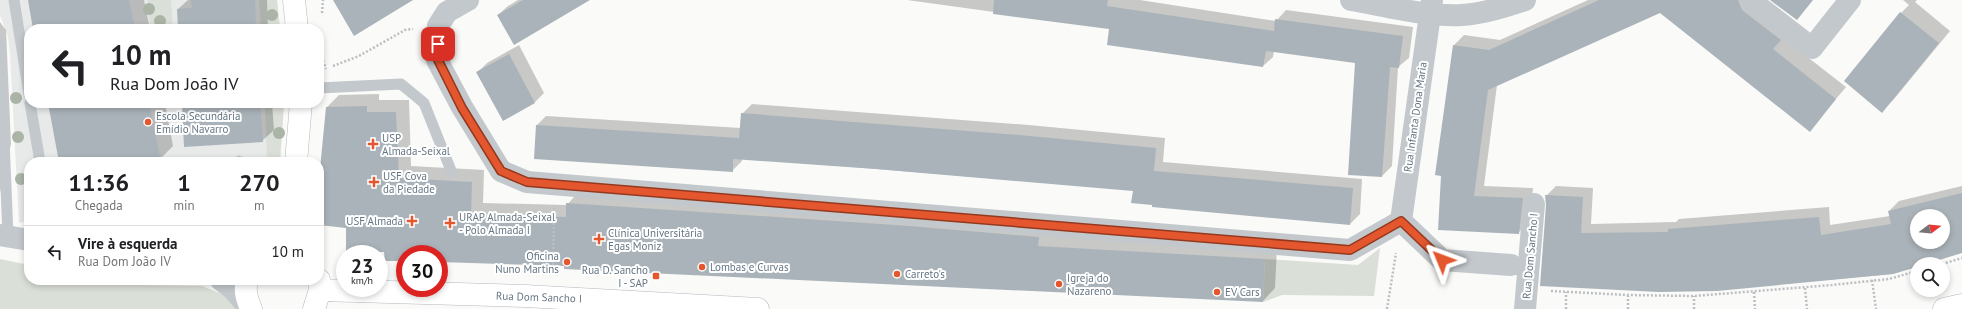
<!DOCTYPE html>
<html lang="pt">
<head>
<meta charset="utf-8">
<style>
  body { margin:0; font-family:"PT Sans",sans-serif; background:#f2f2f2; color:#202124; height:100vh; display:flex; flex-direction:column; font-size:15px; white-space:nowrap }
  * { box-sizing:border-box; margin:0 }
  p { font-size:13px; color:#757577 }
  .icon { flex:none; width:22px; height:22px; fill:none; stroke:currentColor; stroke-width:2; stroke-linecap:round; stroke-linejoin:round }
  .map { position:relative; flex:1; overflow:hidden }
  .side { position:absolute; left:24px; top:157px; width:300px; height:128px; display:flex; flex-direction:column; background:#fff; border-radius:16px; box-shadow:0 2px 6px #0003 }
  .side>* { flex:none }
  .hud { position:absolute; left:24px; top:24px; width:300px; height:84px; border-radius:16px; box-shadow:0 2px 6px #0003; background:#fff; color:#202124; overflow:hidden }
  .needle { width:26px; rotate:74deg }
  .controls { position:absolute; left:1910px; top:209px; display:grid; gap:8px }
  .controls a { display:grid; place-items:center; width:40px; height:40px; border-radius:50%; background:#fff; box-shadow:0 2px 6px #0003; font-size:20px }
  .speed { position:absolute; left:336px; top:245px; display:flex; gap:8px; font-size:20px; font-weight:700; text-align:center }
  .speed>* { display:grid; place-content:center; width:52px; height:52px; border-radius:50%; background:#fff; box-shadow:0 2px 6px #0003; line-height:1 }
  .speed small { font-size:10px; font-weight:400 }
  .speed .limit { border:6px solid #d22; background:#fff; color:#111 }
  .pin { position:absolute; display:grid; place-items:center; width:34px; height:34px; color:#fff; margin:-17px; border-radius:8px; box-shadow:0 2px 6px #0006 }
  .me { position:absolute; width:44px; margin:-22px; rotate:314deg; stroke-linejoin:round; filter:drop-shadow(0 0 3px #0008) }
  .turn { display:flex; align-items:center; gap:14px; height:84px; padding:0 20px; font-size:18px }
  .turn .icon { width:52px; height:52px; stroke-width:2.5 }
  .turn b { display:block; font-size:28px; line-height:34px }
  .eta { display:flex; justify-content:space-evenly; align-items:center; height:68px; text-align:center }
  .eta b { font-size:24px; font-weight:600; line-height:28px }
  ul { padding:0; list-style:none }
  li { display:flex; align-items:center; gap:12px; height:52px; padding:0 20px; border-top:1px solid #e0e0e0 }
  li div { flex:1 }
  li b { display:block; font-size:15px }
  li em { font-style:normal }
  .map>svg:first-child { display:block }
  .built { fill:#e8e9e9 }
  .green { fill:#dadfd7 }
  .shadow { fill:#0003; fill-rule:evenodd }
  .building { fill:#aab3b9; fill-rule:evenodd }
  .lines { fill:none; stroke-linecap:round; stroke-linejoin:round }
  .secondary-casing { stroke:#b3babf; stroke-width:23 }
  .path { stroke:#bbbfc2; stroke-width:2.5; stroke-dasharray:2 2; stroke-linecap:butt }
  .service { stroke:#c3c8cc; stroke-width:11 }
  .minor { stroke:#c3c8cc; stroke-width:22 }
  .tertiary { stroke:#c3c8cc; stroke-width:22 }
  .secondary { stroke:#fff; stroke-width:22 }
  .tree { fill:#aab4a7 }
  .route-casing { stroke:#94391e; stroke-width:10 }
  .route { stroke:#e4572e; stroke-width:7 }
  .poi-dot { fill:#e4572e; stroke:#fff; stroke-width:1.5 }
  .labels { text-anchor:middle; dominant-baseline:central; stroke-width:4; stroke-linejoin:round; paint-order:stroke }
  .poi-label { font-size:11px; fill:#657683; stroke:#fff; text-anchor:start }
  .street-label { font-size:11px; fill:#657683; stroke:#fff }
</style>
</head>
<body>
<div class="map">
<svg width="1962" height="309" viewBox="0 0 1962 309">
  <rect width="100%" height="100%" fill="#fafaf8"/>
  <path class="built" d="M0,0h277l3,29h-251v74h255l-4,59h-251v58l-10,3 -9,-169 -2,-17 -8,-22z"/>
  <path class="green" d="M148,0h23l2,29h-22l-3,-18z
    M259,0h18l3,29h-19z
    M265,103h19l-4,59h-13z
    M1380,248l-6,48 -92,-1 -19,7 2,-43 93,6z
    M0,259l29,6v15h82l29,5 62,1 28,11 6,12h-236z"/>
  <path class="shadow" d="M29,0h115l6,29h-116z
    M188,0h79l1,29h-89l-1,-20z
    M518,0h71l-91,15 10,-9z
    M907,0h233l136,21 10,-11 127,17 -4,31 -11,9 -6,99 -10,10 -26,-114 -82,-11 -1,6 -10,9 -153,-38z
    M1588,0h166l29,38 63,49 -36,43 -150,-118 -163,73 -13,101 49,2 -4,34 -11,11 -76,-58 12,-130 10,-10 36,5z
    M1903,0h14l-2,2 35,29 -56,68 -12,12 19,-98 8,-8z
    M0,22l6,8 5,114 -11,49z
    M519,45l25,48 -9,9 -32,18 -26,-47 10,-10z
    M379,94v6h30l2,66 73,4 -1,33 84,2 12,-14 698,56 -2,41 -12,13 -698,-36 -126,-4v-7h-34v6l-20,-8 -38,-25 -28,-3v-34l8,-83 12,-12z
    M49,103h116l8,43 -13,13 -14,3h-86z
    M183,103h89l2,27 -12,11z
    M752,104l277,21 136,13 -2,24 199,17 -2,35 -10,10 -196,-20 -20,-14 -392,-32v3l-10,10 -195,-46 9,-9 195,12 1,-14z
    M1556,186l37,2 -2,36 85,-2 3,-3 150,-12 1,18 60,-9 -1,-5 10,-10 63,-15v66l-40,12h-5v2l-24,8 -176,16 -176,-5 6,-80 -1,-9zM1917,216h26v26h-26z"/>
  <path class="building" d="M28,0h101l6,29h-102z
    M191,0h64l1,29h-78l-1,-20 15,-1z
    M333,0h80l-59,36z
    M523,0h67l-76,45 -17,-30z
    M994,0h114l-1,6 167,25 1,-12 128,17 -4,32 -9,-1 -8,110 -34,-2 7,-112 -89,-12 -3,16 -156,-22 2,-16 -116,-15z
    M1599,0h139l4,10 39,30 -8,9 63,50 -26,33 -150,-119 -172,77 -14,106 49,2 -4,36 -81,-4 3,-54 -6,-1 18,-130 36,5z
    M1770,0h43l-16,20z
    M1900,12l39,31 -57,70 -38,-32z
    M509,54l26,49 -32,18 -27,-49z
    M48,103h101l12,59h-102z
    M182,103h78l3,39 -79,5z
    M367,106v6h29l3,66 73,4 -1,33 95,2v-14l344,23 129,11 -1,9 227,13 -2,43 -699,-33v-3l-125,-4v-8h-34v7h-20l-1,-9h-38v-24l-27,-3v-46l7,-72z
    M741,113l278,22 137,13 -2,23 199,17 -3,37 -198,-18v-2l-21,-2 2,-12 -257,-22 -143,-10v13l-199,-13 2,-34 203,13z
    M1962,193v60l-36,11h-9v3l-24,7 -176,17 -58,1 -119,-6 6,-81 -1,-10 38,2 -2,36 87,-1v-3l151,-12 2,18 70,-11 -3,-13zM1917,216h26v26h-26z"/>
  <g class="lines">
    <g class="secondary-casing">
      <path id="secondary" d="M294,0l3,29
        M296,162l5,-59
        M247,280c-3,11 0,19 4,29
        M320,290l205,6 233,13
        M314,309l6,-19 -1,-10
        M1944,309l18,-4"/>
    </g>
    <path class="path" d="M322,13l1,-13
      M319,41l3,17 4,11
      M333,66l26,-10 46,-26 8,-1
      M1942,264l20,-6
      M553,273l1,-65
      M1872,280l4,29
      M1805,288l2,21
      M1551,291l77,4 66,1 138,-11 57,-6 28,-8
      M1754,292l1,17
      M1387,309l9,-56
      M1566,309v-17
      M1628,309v-13
      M1694,309v-13"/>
    <path class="service" d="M14,0l15,94
      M0,42l8,194
      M319,88l82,-4 23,19 28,70
      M30,103l10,59
      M239,162v-1"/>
    <path class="minor" d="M468,0l-21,12 -9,14 -1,34 25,47 39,64 26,11 823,68 51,-29
      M1351,0c35,6 76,17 111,15 21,-1 43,-8 63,-15
      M1750,0l62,48 38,-48
      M1401,221l31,-221
      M1401,221l41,39 69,5
      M1525,309l9,-105"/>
    <path class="tertiary" d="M0,235l29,5
      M221,280l11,8 18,21"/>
    <use href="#secondary" class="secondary"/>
  </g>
  <g class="tree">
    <circle cx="149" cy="9" r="6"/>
    <circle cx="272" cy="15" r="6"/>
    <circle cx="160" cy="21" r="6"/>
    <circle cx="16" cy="98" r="6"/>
    <circle cx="279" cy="133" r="6"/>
    <circle cx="18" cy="137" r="6"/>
    <circle cx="21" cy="179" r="6"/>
  </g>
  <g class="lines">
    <g class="route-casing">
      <path id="route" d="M438,44v16l24,48 39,63 26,11 823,68 51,-29 41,39"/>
    </g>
    <use href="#route" class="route"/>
  </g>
  <g class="poi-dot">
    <circle cx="148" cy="122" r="4"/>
    <path d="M371 138h4v4h4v4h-4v4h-4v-4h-4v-4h4z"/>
    <path d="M372 176h4v4h4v4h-4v4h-4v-4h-4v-4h4z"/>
    <path d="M410 215h4v4h4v4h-4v4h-4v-4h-4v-4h4z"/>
    <path d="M448 217h4v4h4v4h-4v4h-4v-4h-4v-4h4z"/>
    <path d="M597 233h4v4h4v4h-4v4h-4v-4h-4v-4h4z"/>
    <circle cx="567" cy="262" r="4"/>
    <circle cx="702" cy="267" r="4"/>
    <circle cx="897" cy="274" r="4"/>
    <rect x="652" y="272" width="8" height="8" rx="2"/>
    <circle cx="1059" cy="284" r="4"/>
    <circle cx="1217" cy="292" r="4"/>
  </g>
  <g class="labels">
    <g class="poi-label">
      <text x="156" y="116">Escola Secundária<tspan x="156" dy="13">Emídio Navarro</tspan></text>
      <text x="382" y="138">USP<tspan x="382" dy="13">Almada-Seixal</tspan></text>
      <text x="383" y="176">USF Cova<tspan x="383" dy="13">da Piedade</tspan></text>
      <text x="459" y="217">URAP Almada-Seixal<tspan x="459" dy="13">- Polo Almada I</tspan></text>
      <text x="403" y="221" text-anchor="end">USF Almada</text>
      <text x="608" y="233">Clínica Universitária<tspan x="608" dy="13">Egas Moniz</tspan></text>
      <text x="559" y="256" text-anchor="end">Oficina<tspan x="559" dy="13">Nuno Martins</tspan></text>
      <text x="710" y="267">Lombas e Curvas</text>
      <text x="648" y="270" text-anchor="end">Rua D. Sancho<tspan x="648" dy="13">I - SAP</tspan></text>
      <text x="905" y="274">Carreto's</text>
      <text x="1067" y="278">Igreja do<tspan x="1067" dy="13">Nazareno</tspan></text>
      <text x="1225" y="292">EV Cars</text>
    </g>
    <g class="street-label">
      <text transform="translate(1415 117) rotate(-82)">Rua Infanta Dona Maria</text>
      <text transform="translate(1530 256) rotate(-85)">Rua Dom Sancho I</text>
      <text transform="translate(539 297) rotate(2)">Rua Dom Sancho I</text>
    </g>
  </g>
</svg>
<div class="controls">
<a><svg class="needle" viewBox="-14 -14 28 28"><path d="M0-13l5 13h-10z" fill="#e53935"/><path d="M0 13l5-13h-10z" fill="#757577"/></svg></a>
<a><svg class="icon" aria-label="search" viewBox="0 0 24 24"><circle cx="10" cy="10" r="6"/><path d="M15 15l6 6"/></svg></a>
</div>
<div class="speed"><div>23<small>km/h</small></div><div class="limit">30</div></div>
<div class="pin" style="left:438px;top:44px;background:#d93025"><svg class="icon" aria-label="arrive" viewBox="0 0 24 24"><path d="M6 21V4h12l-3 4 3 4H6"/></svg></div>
<svg class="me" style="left:1442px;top:260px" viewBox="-20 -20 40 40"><path d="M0-17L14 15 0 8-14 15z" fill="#e4572e" stroke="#fff" stroke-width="4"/></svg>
<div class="hud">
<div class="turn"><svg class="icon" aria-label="left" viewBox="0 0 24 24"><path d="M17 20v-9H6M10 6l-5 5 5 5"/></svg><div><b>10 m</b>Rua Dom João IV</div></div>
</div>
<section class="side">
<div class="eta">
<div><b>11:36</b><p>Chegada</p></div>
<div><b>1</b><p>min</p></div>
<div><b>270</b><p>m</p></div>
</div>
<ul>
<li><svg class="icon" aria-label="left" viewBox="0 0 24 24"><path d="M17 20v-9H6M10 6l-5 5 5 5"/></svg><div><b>Vire à esquerda</b><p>Rua Dom João IV</p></div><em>10 m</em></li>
</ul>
</section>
</div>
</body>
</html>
